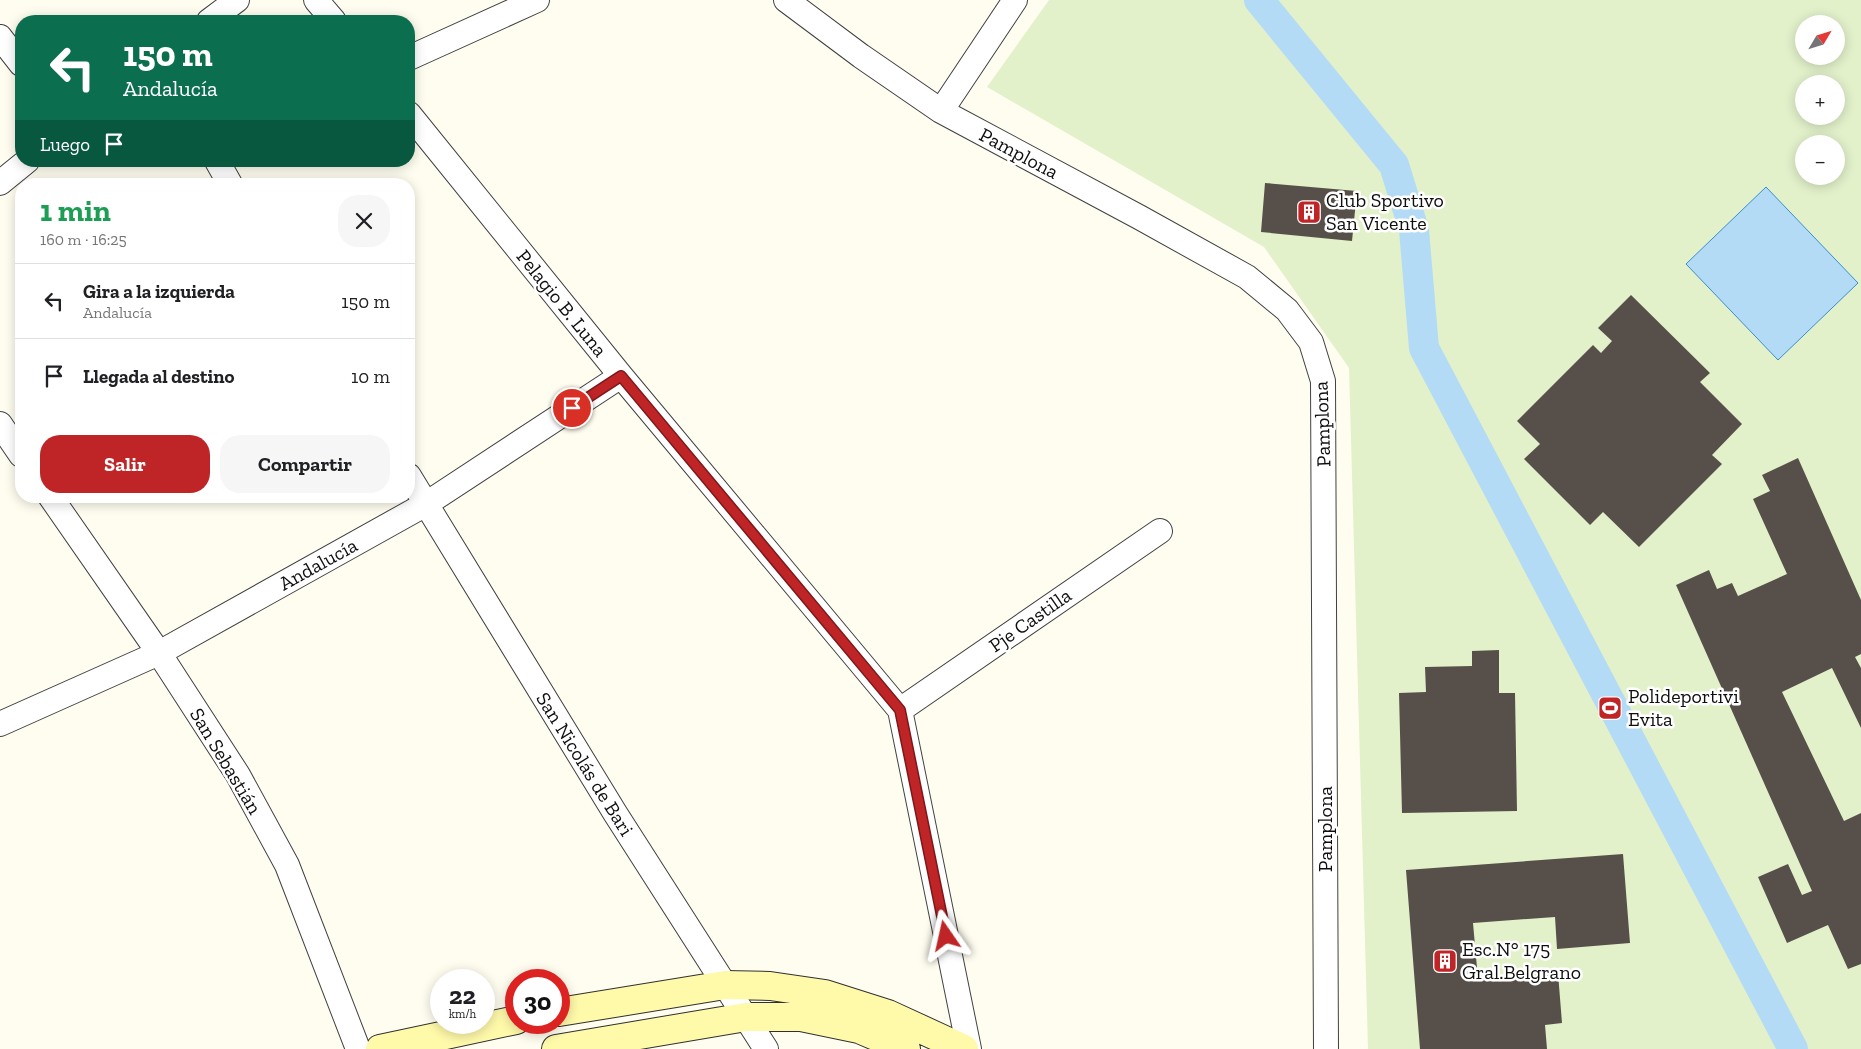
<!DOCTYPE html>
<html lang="es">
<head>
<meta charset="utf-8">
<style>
  body { margin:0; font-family:"Zilla Slab",serif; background:#f6f6f6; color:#202124; height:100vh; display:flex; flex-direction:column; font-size:19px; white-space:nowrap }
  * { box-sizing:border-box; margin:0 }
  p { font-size:16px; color:#757577 }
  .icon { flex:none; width:28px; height:28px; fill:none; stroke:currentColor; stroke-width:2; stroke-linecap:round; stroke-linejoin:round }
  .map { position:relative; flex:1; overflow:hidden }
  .side { position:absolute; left:15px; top:178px; width:400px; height:325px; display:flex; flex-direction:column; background:#fff; border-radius:20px; box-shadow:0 2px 12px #0003 }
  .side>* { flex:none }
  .banner { position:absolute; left:15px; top:15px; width:400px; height:152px; border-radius:20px; box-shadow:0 2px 12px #0003; background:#0b6e4f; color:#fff; overflow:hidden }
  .needle { width:32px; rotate:52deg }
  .buttons { position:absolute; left:1795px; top:15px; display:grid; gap:10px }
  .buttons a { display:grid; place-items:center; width:50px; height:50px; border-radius:50%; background:#fff; box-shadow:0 2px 12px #0003; font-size:25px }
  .speed { position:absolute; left:430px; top:969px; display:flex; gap:10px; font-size:25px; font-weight:700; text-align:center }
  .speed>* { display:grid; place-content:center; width:65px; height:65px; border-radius:50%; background:#fff; box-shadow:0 2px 12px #0003; line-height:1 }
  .speed small { font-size:12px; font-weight:400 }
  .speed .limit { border:8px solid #d22; background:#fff; color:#111 }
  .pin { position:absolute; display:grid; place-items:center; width:42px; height:42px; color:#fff; margin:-21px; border:2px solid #fff; border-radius:50%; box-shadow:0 1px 5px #0007 }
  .me { position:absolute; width:55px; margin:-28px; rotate:349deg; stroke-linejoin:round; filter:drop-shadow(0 0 4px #0008) }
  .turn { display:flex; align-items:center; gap:18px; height:105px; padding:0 25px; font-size:22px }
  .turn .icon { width:65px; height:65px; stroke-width:2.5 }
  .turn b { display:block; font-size:35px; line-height:42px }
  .then { display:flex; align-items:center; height:48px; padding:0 25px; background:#0003; gap:10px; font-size:19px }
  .round { display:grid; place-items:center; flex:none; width:52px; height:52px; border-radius:20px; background:#f6f6f6 }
  .overview { display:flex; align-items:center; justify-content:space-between; height:85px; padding:0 25px }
  h1 { font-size:30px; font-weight:700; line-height:38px; color:#1e9e55 }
  .cta { display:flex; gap:10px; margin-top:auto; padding:10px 25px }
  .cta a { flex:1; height:58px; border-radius:20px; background:#bf2526; color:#fff; font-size:20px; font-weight:700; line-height:58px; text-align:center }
  .cta a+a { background:#f6f6f6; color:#202124 }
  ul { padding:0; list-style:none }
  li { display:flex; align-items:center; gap:15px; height:75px; padding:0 25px; border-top:1px solid #e0e0e0 }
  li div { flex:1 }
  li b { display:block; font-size:19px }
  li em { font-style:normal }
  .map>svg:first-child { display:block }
  .pitch { fill:#e2f1ca; fill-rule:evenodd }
  .water { fill:#b4dbf6; stroke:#3a8dce }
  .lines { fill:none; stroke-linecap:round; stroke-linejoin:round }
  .canal { stroke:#b4dbf6; stroke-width:30 }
  .building { fill:#57504a }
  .street-casing { stroke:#414141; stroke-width:26 }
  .secondary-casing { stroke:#303030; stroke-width:30 }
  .street { stroke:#fff; stroke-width:24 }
  .secondary { stroke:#fff9aa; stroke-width:28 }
  .route-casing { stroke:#7c1819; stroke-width:12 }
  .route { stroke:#bf2526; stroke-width:9 }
  .labels { text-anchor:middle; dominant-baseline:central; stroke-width:5; stroke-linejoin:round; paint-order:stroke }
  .street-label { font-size:20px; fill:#0e0e0e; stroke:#fff }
  .poi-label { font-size:20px; fill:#0e0e0e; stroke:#fff; text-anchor:start }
</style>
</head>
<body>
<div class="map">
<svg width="1861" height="1049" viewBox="0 0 1861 1049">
  <rect width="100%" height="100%" fill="#fffdef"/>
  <path class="pitch" d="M1049,0h812v1049h-493l-19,-681 -85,-121 -277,-160zM1804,24h32v32h-32zM1804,84h32v32h-32zM1804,144h32v32h-32z"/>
  <path class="water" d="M1766,187l92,96 -80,77 -92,-96z"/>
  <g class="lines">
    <path class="canal" d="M1259,0l135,165 20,65 10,118 369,701"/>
  </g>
  <path class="building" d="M1265,183l92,8 -5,50 -91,-9z
    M1631,295l79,78 -10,9 42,42 -30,31 10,9 -83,83 -36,-35 -13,13 -66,-66 16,-15 -23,-23 76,-76 8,8 11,-12 -14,-13z
    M1798,458l63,142v54l-6,3 6,11v60l-29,-60 -50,24 62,129 17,-8v151l-13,5 -20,-44 -41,18 -29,-66 30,-13 14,31 10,-4 -136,-306 33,-15 8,19 15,-6 6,13 49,-22 -34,-75 17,-8 -8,-16z
    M1499,650v43h16l2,118 -115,2 -3,-120 27,-1 -1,-25 47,-1v-15z
    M1623,854l7,89 -73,6 -2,-32 -82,6 5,56 80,-6 4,50 -17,2 2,24h-127l-14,-179z"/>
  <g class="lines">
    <g class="street-casing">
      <path id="street" d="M316,0l18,21
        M786,0l75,56 80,55 198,106 108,60 40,33 24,32 12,39 3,668
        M209,21l28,-21
        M0,37l21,27
        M409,58l128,-58
        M941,111l74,-111
        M409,114l212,262 279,334 69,339
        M217,161l13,23
        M0,183l27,-22
        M0,424l21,31
        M409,476l206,337 151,236
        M50,496l109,157 79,122 49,90 71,184
        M900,710l260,-179
        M0,724l159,-71 267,-149 195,-128"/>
    </g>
    <g class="secondary-casing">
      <path id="secondary" d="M559,1012l166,-27 45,1 55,8 63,20 76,35
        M380,1049l136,-29
        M556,1049l190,-32h55l58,12 47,20"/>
    </g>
    <use href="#street" class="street"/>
    <use href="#secondary" class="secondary"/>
  </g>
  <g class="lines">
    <g class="route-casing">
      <path id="route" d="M572,408l49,-32 279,334 46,226"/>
    </g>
    <use href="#route" class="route"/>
  </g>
  <defs>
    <g id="building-square" transform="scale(1.25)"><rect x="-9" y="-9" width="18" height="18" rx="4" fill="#bf2526" stroke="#fff"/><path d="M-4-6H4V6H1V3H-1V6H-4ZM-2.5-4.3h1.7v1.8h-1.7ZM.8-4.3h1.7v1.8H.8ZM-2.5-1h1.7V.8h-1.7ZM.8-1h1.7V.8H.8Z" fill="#fff"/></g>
    <g id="stadium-square" transform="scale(1.25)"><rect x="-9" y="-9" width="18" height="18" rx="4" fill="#bf2526" stroke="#fff"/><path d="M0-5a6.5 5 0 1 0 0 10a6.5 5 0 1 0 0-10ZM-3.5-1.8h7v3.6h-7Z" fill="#fff"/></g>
  </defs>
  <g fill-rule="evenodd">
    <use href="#building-square" x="1309" y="212"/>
    <use href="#stadium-square" x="1610" y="708"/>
    <use href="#building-square" x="1445" y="961"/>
  </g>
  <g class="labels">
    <g class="street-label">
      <text transform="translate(1019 153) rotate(28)">Pamplona</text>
      <text transform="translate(562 303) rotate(51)">Pelagio B. Luna</text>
      <text transform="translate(1322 424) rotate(-92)">Pamplona</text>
      <text transform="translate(318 564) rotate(-29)">Andalucía</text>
      <text transform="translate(1030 620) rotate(-35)">Pje Castilla</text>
      <text transform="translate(226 761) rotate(59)">San Sebastián</text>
      <text transform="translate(585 764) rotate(58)">San Nicolás de Bari</text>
      <text transform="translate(1325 829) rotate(-90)">Pamplona</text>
    </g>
    <g class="poi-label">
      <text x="1326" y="200">Club Sportivo<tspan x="1326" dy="23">San Vicente</tspan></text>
      <text x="1628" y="696">Polideportivi<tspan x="1628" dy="23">Evita</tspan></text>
      <text x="1462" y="949">Esc.N° 175<tspan x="1462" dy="23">Gral.Belgrano</tspan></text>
    </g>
  </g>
</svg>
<div class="buttons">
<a><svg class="needle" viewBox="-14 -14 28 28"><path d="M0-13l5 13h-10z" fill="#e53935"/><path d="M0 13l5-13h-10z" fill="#757577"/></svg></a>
<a>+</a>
<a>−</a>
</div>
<div class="speed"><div>22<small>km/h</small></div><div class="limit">30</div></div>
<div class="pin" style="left:572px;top:408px;background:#d93025"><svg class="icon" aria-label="arrive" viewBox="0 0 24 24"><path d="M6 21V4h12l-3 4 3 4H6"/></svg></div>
<svg class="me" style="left:946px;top:936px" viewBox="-20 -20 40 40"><path d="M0-17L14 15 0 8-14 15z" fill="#bf2526" stroke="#fff" stroke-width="4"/></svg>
<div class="banner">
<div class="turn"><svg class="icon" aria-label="left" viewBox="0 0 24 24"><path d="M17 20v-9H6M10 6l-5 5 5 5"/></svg><div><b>150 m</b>Andalucía</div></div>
<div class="then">Luego<svg class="icon" aria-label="arrive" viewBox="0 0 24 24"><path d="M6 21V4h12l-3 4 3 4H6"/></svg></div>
</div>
<section class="side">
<div class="overview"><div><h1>1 min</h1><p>160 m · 16:25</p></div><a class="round"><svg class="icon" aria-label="close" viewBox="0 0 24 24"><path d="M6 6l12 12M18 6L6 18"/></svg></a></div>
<ul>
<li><svg class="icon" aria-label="left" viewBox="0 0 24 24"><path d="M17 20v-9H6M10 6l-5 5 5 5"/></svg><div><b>Gira a la izquierda</b><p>Andalucía</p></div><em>150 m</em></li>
<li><svg class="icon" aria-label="arrive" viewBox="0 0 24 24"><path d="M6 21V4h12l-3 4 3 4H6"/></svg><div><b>Llegada al destino</b></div><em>10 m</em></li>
</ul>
<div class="cta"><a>Salir</a><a>Compartir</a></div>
</section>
</div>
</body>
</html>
